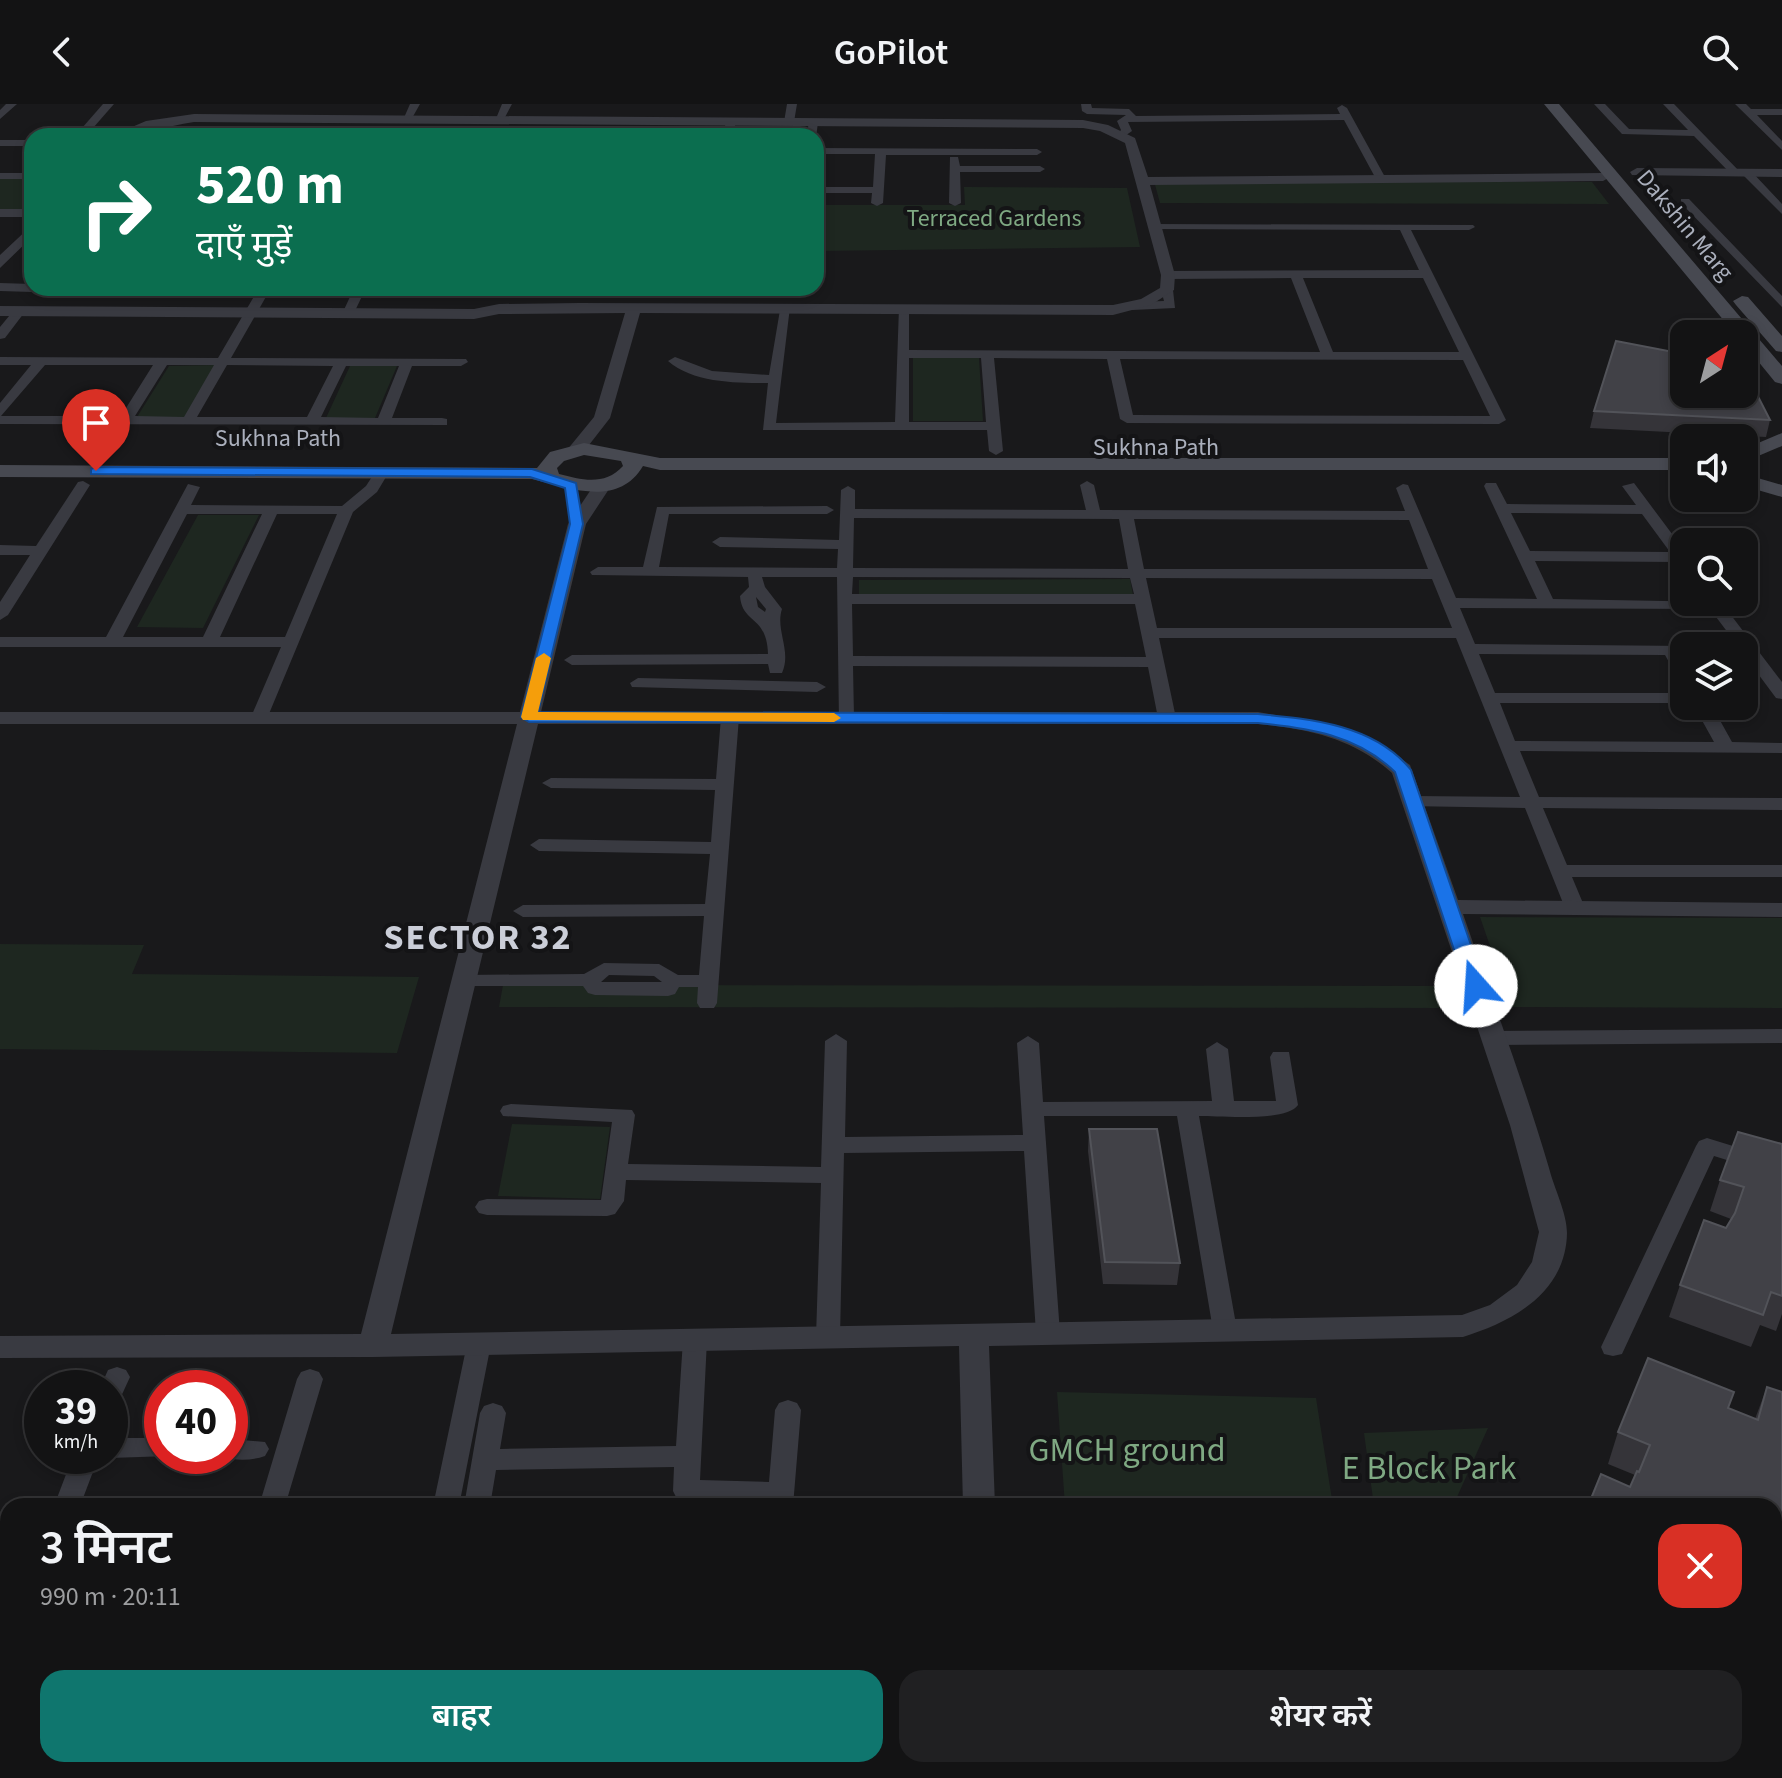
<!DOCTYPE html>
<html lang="hi">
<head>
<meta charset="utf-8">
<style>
  body { margin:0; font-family:"Source Sans 3","Noto Sans Devanagari",sans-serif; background:#202022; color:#f1f3f6; height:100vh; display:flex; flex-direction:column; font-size:30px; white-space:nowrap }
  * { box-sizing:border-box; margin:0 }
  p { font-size:26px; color:#9d9ea0 }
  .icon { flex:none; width:44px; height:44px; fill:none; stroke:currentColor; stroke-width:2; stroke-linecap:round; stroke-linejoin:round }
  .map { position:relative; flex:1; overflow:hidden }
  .sheet { position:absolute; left:0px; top:1394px; width:1782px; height:280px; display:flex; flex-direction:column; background:#131314; border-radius:24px 24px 0 0; box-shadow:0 4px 12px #0003,0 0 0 2px #323234 }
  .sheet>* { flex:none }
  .top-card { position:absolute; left:24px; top:24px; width:800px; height:168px; border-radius:24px; box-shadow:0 4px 12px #0003,0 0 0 2px #323234; background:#0b6e4f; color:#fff; overflow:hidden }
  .needle { width:52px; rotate:36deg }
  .tools { position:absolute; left:1670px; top:216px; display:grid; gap:16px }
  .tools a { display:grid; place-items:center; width:88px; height:88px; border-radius:16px; background:#131314; box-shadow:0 4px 12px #0003,0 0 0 2px #323234; font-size:40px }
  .speed { position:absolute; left:24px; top:1266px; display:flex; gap:16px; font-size:40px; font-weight:700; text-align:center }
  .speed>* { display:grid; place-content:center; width:104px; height:104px; border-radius:50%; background:#131314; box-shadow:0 4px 12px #0003,0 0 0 2px #323234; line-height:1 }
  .speed small { font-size:20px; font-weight:400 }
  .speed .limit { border:12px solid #d22; background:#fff; color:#111 }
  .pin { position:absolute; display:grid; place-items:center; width:68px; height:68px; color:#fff; margin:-82px -34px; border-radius:50% 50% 50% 0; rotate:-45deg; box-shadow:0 0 8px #0007 }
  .pin .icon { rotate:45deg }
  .me { position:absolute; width:88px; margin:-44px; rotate:341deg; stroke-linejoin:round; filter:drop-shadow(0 0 6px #0008) }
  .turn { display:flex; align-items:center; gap:28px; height:168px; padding:0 40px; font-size:36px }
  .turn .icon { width:104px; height:104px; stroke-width:2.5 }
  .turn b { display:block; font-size:56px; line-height:68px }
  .round { display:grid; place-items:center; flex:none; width:84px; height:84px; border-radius:24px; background:#202022 }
  .overview { display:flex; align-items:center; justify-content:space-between; height:136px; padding:0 40px }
  h1 { font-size:48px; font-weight:600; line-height:60px }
  .button { display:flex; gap:16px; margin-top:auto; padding:16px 40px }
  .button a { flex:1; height:92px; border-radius:24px; background:#0f766e; color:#fff; font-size:32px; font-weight:600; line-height:92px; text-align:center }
  .button a+a { background:#202022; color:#f1f3f6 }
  header { display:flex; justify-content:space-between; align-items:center; height:104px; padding:0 40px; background:#131314; font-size:36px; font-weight:600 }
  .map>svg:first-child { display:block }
  .green { fill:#1e2720 }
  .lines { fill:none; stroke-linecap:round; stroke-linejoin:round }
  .minor { fill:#393a41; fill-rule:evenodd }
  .tertiary { fill:#393a41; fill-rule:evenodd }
  .secondary { fill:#474951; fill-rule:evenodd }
  .wall { fill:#353439 }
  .building { fill:#414147; stroke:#525359; stroke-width:2 }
  .route { fill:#1a73e8; stroke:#114b97; stroke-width:2 }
  .slow { fill:#f59e0b }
  .labels { text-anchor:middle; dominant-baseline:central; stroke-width:8; stroke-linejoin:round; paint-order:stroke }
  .far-park-label { font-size:24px; fill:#7fa983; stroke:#141416 }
  .far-street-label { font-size:24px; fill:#aaafbc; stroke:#141416 }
  .near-park-label { font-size:34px; fill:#7fa983; stroke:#141416 }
  .district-label { font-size:36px; font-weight:bold; letter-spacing:2px; fill:#cbced8; stroke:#141416 }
</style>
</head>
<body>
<header><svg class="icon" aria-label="back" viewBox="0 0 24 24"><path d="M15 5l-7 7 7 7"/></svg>GoPilot<svg class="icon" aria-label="search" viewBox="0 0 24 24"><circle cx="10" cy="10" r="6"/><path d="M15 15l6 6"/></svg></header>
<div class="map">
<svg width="1782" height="1674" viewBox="0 0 1782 1674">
  <rect width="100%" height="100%" fill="#19191b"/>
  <path class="green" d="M0,74h32l-2,31h-30z
    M1154,77l438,1 17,22 -449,-1z
    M964,83l163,1 13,59 -324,4v-46h149z
    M913,254h66l4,63h-70z
    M216,261l-30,52h-49l32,-51z
    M350,262h47l-22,52h-49z
    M198,411h61l-56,113 -66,-1z
    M1130,475l3,16 -274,1v-16z
    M1480,813l302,1v90l-271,-1z
    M0,840l144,1 -12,29 287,3 -22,76 -397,-4z
    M503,881l944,1 8,22 -956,-1z
    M512,1020l98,3 -10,72 -102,-3z
    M1057,1288l259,6 17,108h-268z
    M1488,1324l-35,78h-79l-10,-73z"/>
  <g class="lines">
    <path class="minor" d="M6,0h11l-17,15v-9z
      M103,0h11l-28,32h-11z
      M410,0h10l-9,16h-8z
      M502,0h10l-9,17h-8z
      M787,0h10l-3,18 -5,3 -5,-3z
      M1081,0h10l1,4 37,1 7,7 204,-2 -3,-6 5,-3 5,3 38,69 -9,2 -32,-59 -216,2 4,9 -10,7 -5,-3 4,-5 -4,-9 9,-6 -39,-1 -5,-3z
      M1594,0h11l24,25 59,1 -25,-26h11l67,69 -9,2 -38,-39 -72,-2z
      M1735,0h11l5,5h31v6h-25l25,26v9z
      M731,14l5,3 -3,15h-10l3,-15z
      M809,16l9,2 -2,16 -9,-2z
      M581,28l115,1 5,3h-125z
      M0,36h32v6h-32z
      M816,44l221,1 5,3 -5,3h-151l-3,48 -6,3 -6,-3 1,-10h-56v-6h57l2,-33h-59z
      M950,53h8l2,9h80l5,3 -5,3h-80l1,31 -6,3 -6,-3z
      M1743,67h8l31,33v10l-39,-39z
      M0,69h32v6h-32z
      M1681,95h8l93,97v11l-101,-104z
      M1151,120l322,1 2,2 -6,3h-58l95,190 -7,4 -372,-1 -7,-4 -13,-60 -113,-1 9,93 -7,4 -7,-4 -2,-21h-224l5,-47c-32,0 -75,0 -100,-22l7,-4 37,14 57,4 11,-65 10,-3 -14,116 119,-1 4,-115 10,3v40l411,2 -29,-74 -123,1 -6,-4 6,-4 251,-1 -19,-40 -245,-1 -6,-3zM1303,174h120l36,74h-126zM909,254h72l5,64h-77zM1120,255l343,1 27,56 -357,-1z
      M0,179l32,1v4h6l-6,4 -32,-1z
      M1167,182l6,4 2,18 -43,2 -6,-4 6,-4 32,-1 -3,-11z
      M259,184h12l-40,70 235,1 2,3 -7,4h-49l-20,52h50l5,1v6l-447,-1v-21l31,-38h-31v-8l218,1zM45,261h108l-32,51h-120zM167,261h47l-30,52 -49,-1zM227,261l106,1 -26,51h-110zM346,262h53l-21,52 -57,-1z
      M354,184h12l-13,27h-8l-2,-3z
      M14,206l10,3 -19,25 -5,1v-12z
      M382,364l7,4 -12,20 -24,20 -87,209 -6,1 -9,-5 30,-70h-281v-10h106l82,-153 12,3 -9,18 151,1 24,-20 11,-17zM187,410h75l-59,123h-80zM277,410h60l-52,123h-65z
      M83,377l7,4 -82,130 -8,5v-18l30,-47h-30v-10l36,1 42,-64z
      M1087,377l7,4 6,25 305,1 -9,-23 7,-4 5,1 48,113 81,1 -53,-113 2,-3h10l11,21 129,1 -14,-19 12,-3 50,67v16l-7,-4 -142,-1 18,38 168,3 61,80v17l-6,-1 -32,-43v-9h-6l-28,-37 -250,-1 15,36 213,2h-4v33l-6,-1 -13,-23 -186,-1 16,39h189v10h-184l15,38 199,1 -20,-36h18l20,36 50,1v10l-262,-2 19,46 243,1v12l-239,-2 24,57h215v12h-210l13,31 -10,6 -10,-6 -40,-100 -118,-2 -3,-4 9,-6 107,1 -64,-159h-297l17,80 -9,5 -9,-5 -10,-51 -295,-1 1,52 -9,5 -6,-1 -2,-145h-75l3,10 17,22c-7,21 10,42 0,64h-12l-2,-9 -196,1 -8,-5 8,-5 196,-1c-1,-39 -26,-30 -28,-58l9,-9 -1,-10 -156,-2 -2,-3 8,-5h45l14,-60 170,-1 7,4 -7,4h-158l-10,53 178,1 1,-19 -118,-2 -8,-5 8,-5 119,3 2,-50 7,-4 7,4v19l231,1 -6,-25zM1511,409l131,1 28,38 -140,-1zM854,414l265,1 9,50 -275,-1zM1134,415l275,1 19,49h-284zM853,473l277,1 4,16h-282zM1146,474l286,1 20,49h-295zM756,493l10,12 -1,3 -7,-5zM852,500h283l11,53 -293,-1z
      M638,574l179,4 9,5 -9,5 -185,-5 -2,-4z
      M730,608l9,5 -22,286 -3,5h-14l-3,-5 1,-16h-19l-4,7 -7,2 -73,-1 -7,-2 -5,-7h-127l-3,-5 3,-5 7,-1 121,-1 20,-11 55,1 19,11h21l5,-59 -181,1 -10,-6 10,-6 182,-1 5,-50 -171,-3 -9,-6 9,-6 172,3 4,-52 -164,-2 -9,-5 9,-5 165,1 5,-62zM609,871l45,1 8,6h-61z
      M1782,925v14l-289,2 -11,-7 11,-7z
      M836,930l11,7 -2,96 178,-2 -6,-92 11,-7 11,7 4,59 169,-1 -6,-52 11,-7 11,7 6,52h42l-6,-44 3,-5h16l9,53c-11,17 -78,11 -99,11l38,214 -3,7 -9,2 -9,-2 -3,-7 -36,-214h-133l16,217 -3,7 -9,2 -9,-2 -3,-7 -12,-182 -180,2 -4,184 -3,7 -9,2 -9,-2 -3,-7 5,-154 -195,-3 -2,21 -9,13 -8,2 -120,-1 -8,-2 -4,-6 4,-6 8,-2 114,1 11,-78 -109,-6 -3,-5 3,-5 8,-2 121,6 3,5 -7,49 193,3 4,-126z
      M1707,1034l75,23v16l-68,-21 -92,198 -9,2 -9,-2 -3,-7 95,-201 3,-5z
      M695,1227l9,2 3,7 -7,140 69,2 6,-72 4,-7 9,-3 9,3 4,7 -8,96 -107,-4 -9,-3 -4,-8 1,-24 -178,3 -6,36h-26l16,-93 4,-7 9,-3 9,3 4,7 -6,36 176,-3 7,-106 3,-7z
      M479,1231l9,2 3,7 -32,162h-26l34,-162 3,-7z
      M117,1263l9,3 4,7 -11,24 -9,3v-16h-10l8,-18z
      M310,1265l9,3 4,7 -38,127h-26l38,-127 4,-7z
      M110,1334h52v18h7l-59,2 -7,-2h7z
      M230,1335l35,3 4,7 -4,7c-14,5 -31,5 -44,0h9z
      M73,1352h26l-19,50h-26z
      M0,1411h8v22h-8z
      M8,1550v45l-8,3v-45z
      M85,1666h30l-2,8h-30z
      M314,1666h30l-2,8h-30z
      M547,1666h30l-1,8h-30z
      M1168,1666h43l-4,8h-43z
      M1235,1666h48l4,8h-48z"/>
    <path class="tertiary" d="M194,10l889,6 25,5 27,13 13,39 455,-4 7,4 -7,4 -453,4 25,90 -1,15 -23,15 -38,10 -473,-2 -30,105 -28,36 -6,1 -9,-5 27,-33 31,-104 -126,1 -25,5 -474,-3v-10l474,3 25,-5 80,-1 534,2 28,-6 19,-11 1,-13 -36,-132 -25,-12 -17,-3 -889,-6c-28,4 -56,14 -83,14l35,-15z
      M1637,64l145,1v8l-150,-2 -2,-3z
      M0,105h32v8h-32z
      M32,121v12l-32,31v-13z
      M602,377l9,5 -25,38 -45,188h717l85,15 35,15 32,23 48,135 324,3v14l-319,-3c29,85 61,169 86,254 5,20 18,45 18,65 -1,60 -55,89 -104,104l-474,9 6,160h-32l-4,-160 -586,11 -373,1v-22l361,-2 156,-610h-517v-12h520l48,-188 28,-42zM538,620h720c50,5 95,14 134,49l118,352 29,107 -7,30 -15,23 -27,20 -28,10 -1071,19z
      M970,1666h36v8h-36z"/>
    <path class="secondary" d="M1544,0h15l223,262v18l-7,-2 -31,-38v-10h-9z
      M1742,192l6,1 34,39v16l-6,-1 -40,-46 -3,-4z
      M1782,329v13l-38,16v-13z
      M584,339l76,15h1024v12h-1024l-17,-4c-25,42 -73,22 -111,13l-532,-2v-12l537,3 13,-16zM584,351l37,6 2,5c-18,20 -41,14 -64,8l-2,-6 7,-7z
      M1744,370l38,11v12l-38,-11z"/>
  </g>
  <path class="wall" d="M1594,307l176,9 -4,17 -176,-9z
    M1089,1025l91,134 -3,22 -74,-1 -15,-133z
    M1782,1040v170l-6,17 -16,-6 -9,22 -82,-30 11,-32 46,-57 5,-9 -21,-8 10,-31z
    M1767,1283l15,5v314l-8,-3v-197l-144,-19 5,-12 -27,-11 10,-32 110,-24 27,11z"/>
  <path class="building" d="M1616,237l68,13v40h60v-25l26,51 -176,-9z
    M1089,1025h68l23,134 -75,-1z
    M1738,1028l44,12v152l-11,-4 -8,23 -83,-30 24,-65 22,8 9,-15 9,-26 -24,-7z
    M1648,1254l86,34 -6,16 30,12 9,-33 15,5v276l-8,-4v-158h-186l13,-32 29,13 7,-16 2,1 11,-27 -32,-13z"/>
  <path class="route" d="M96,363l436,2 44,14 7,41 -45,188 720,2c54,5 117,11 153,56l74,216 -9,6 -10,-6 -71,-214c-38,-37 -86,-44 -137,-49l-729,-1 -8,-5 49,-193 -5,-36 -35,-11 -439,-3v-5z"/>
  <path class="slow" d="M544,549l7,5 -13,54 296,1 7,5 -7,4 -311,-2 -2,-3 15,-59z"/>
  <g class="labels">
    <g class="far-park-label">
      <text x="994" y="114">Terraced Gardens</text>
    </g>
    <g class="far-street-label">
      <text transform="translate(1685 121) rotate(50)">Dakshin Marg</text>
      <text x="278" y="334">Sukhna Path</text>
      <text x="1156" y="343">Sukhna Path</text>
    </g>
    <g class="near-park-label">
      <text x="1127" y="1346">GMCH ground</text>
      <text x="1429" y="1364">E Block Park</text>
    </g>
    <g class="district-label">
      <text x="478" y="833">SECTOR 32</text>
    </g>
  </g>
</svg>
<div class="tools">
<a><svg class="needle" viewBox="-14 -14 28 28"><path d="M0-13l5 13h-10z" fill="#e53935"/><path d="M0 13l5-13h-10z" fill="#9d9ea0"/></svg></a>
<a><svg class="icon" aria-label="sound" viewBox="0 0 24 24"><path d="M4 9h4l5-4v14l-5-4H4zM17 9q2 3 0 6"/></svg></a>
<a><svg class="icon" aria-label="search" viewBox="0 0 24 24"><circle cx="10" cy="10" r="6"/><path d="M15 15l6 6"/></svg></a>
<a><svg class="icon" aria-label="layers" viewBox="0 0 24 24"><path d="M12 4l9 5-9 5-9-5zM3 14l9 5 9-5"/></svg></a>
</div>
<div class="speed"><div>39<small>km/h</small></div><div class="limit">40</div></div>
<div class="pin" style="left:96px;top:367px;background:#d93025"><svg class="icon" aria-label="arrive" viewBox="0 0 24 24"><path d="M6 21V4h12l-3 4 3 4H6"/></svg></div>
<svg class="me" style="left:1476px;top:882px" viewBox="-20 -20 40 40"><circle r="19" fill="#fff"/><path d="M0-13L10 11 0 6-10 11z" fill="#1a73e8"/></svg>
<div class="top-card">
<div class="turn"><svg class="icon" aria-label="right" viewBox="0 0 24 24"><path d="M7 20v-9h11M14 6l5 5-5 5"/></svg><div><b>520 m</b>दाएँ मुड़ें</div></div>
</div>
<section class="sheet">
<div class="overview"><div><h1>3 मिनट</h1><p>990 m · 20:11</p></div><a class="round" style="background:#d93025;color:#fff"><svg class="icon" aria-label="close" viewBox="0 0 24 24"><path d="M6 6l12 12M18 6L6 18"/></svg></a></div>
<div class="button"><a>बाहर</a><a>शेयर करें</a></div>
</section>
</div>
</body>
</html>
